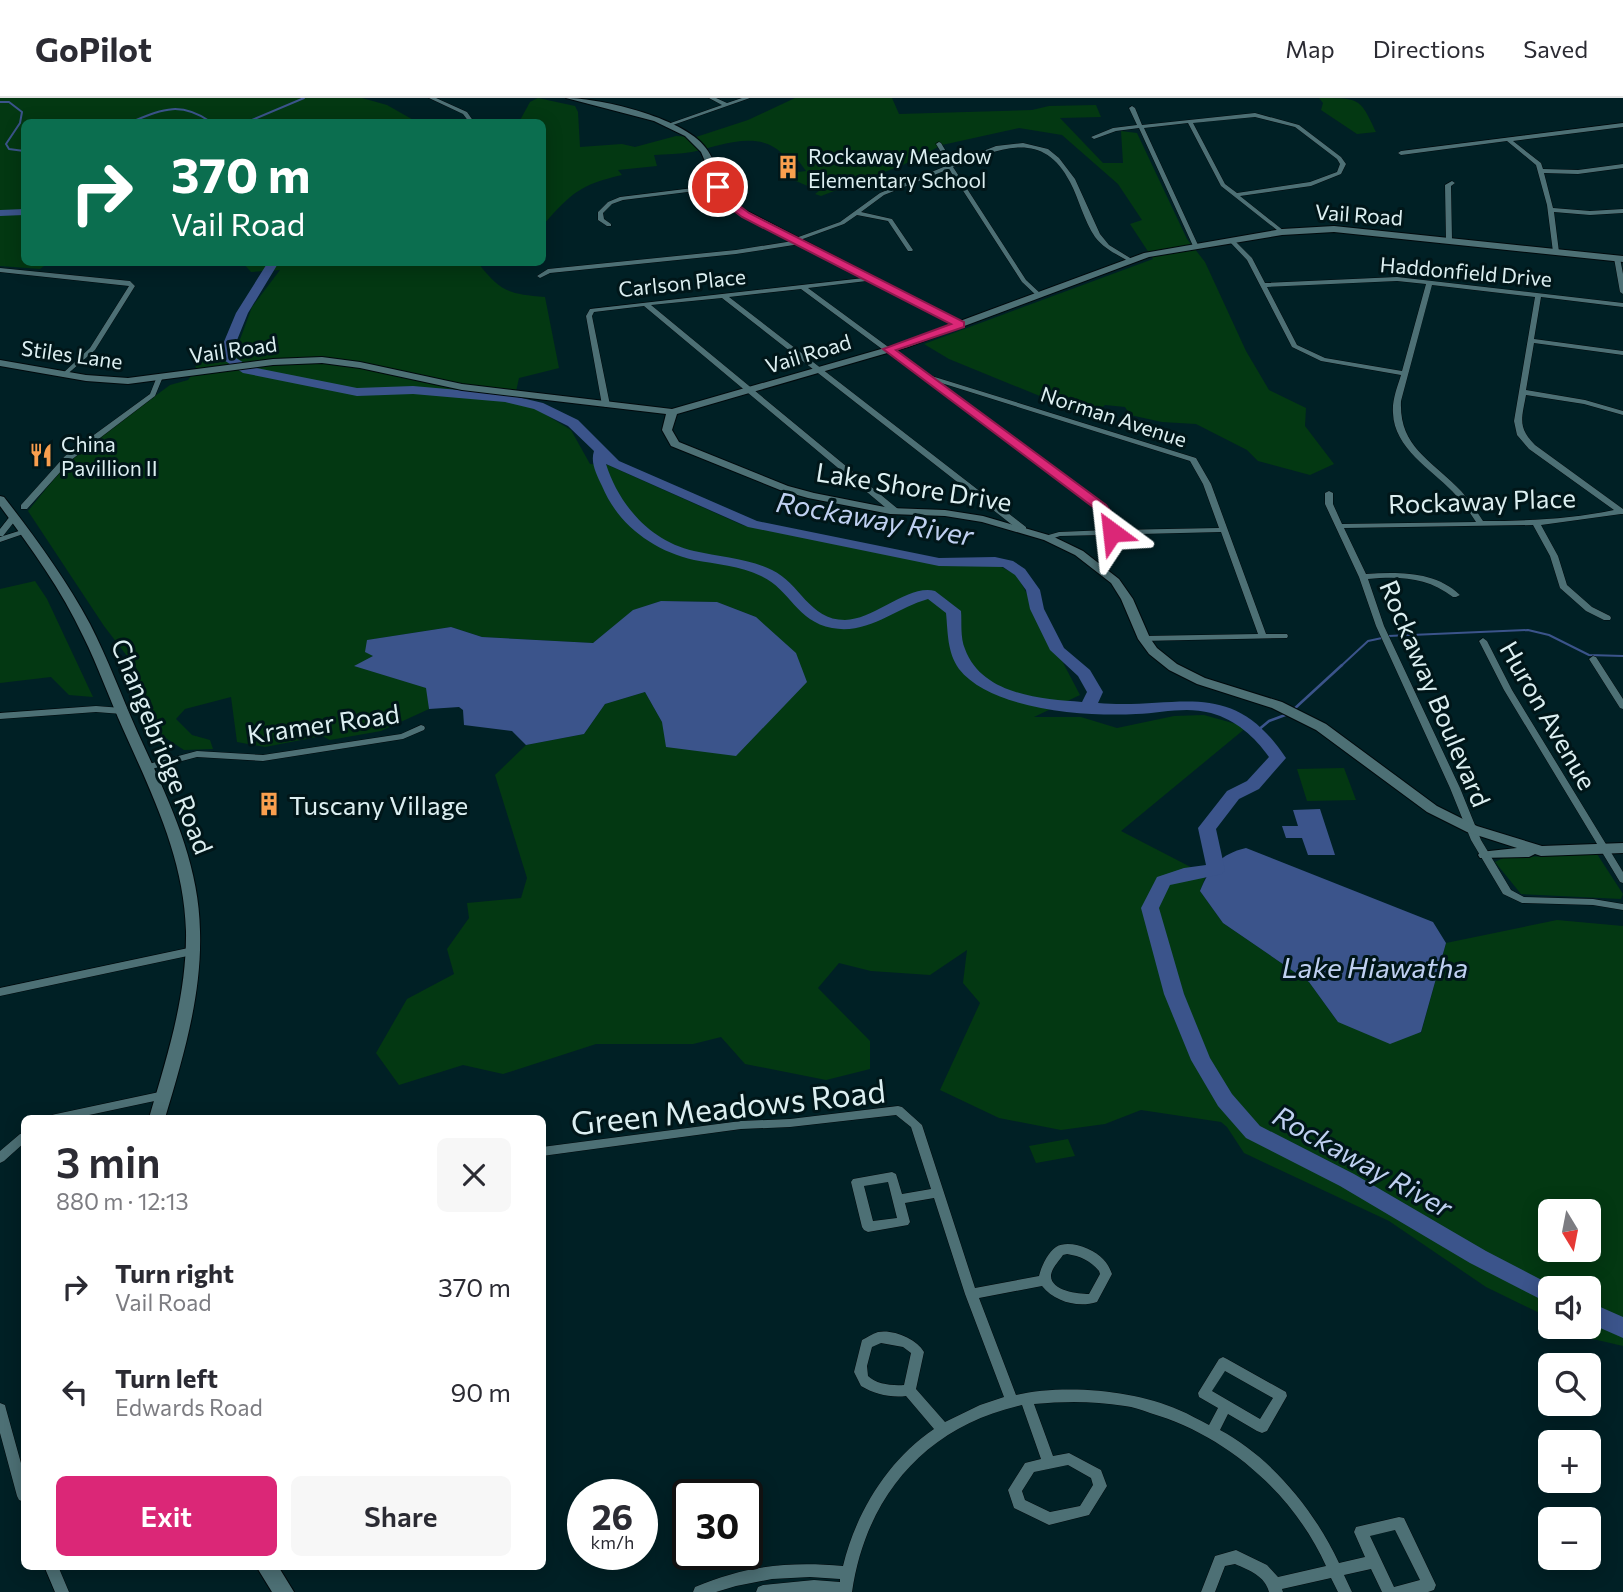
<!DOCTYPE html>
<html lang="en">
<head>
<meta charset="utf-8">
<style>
  body { margin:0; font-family:Commissioner,sans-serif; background:#f7f7f7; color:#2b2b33; height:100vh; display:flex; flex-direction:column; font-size:26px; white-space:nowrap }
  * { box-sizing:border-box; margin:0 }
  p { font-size:23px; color:#7c7c81 }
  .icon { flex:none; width:38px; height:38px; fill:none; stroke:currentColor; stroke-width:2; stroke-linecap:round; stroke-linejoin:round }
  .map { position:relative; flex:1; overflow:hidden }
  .side { position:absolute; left:21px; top:1017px; width:525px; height:455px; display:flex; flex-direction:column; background:#fff; border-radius:10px; box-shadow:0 4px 18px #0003 }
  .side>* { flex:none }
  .top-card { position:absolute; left:21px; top:21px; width:525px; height:147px; border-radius:10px; box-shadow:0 4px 18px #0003; background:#0b6e4f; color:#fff; overflow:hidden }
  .needle { width:46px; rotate:170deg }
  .fabs { position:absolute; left:1538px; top:1101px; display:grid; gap:14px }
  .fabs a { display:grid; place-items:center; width:63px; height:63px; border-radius:10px; background:#fff; box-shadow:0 4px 18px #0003; font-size:35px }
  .speed { position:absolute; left:567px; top:1381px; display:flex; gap:14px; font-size:35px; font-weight:700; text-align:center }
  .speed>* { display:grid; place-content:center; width:91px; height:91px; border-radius:50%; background:#fff; box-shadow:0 4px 18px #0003; line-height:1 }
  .speed small { font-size:18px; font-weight:400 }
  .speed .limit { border:4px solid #111; border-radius:10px; background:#fff; color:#111 }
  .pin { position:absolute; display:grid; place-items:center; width:60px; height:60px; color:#fff; margin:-30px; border:4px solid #fff; border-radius:50%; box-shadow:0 2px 7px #0007 }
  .me { position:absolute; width:77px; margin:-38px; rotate:330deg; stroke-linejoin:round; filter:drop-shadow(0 0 5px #0008) }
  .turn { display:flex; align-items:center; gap:24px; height:147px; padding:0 35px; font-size:32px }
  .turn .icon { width:91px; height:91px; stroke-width:2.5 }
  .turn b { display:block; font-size:49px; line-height:60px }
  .round { display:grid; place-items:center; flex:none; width:74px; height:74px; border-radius:10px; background:#f7f7f7 }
  .head { display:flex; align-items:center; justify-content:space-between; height:119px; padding:0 35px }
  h1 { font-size:42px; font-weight:600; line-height:52px }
  .cta { display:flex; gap:14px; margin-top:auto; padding:14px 35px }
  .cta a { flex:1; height:80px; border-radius:10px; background:#db2777; color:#fff; font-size:28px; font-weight:600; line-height:80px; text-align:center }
  .cta a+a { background:#f7f7f7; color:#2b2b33 }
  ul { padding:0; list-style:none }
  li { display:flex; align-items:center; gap:21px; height:105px; padding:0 35px }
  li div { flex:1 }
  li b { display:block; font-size:26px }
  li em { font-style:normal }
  header { display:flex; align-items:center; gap:42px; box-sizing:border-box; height:98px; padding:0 35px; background:#fff; border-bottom:2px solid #e1e1e2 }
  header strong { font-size:33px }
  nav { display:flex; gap:38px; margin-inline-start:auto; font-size:24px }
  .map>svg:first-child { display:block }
  .green { fill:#033812; fill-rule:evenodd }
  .water { fill:#3b548b }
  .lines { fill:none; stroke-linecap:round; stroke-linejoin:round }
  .stream-far1 { stroke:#3b548b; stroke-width:2 }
  .stream { stroke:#3b548b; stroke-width:2.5 }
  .river { fill:#3b548b; fill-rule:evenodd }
  .street-casing { stroke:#00090c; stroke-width:1 }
  .secondary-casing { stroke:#00090c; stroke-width:2 }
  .street { fill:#4d7075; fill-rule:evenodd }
  .secondary { fill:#4d7075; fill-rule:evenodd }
  .route { fill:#db2777; stroke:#8e194d; stroke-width:2 }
  .labels { text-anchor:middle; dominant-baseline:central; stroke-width:6; stroke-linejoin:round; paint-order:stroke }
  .far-poi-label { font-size:21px; fill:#dceff1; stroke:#001619; text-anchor:start }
  .far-street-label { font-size:21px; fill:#dceff1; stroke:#001619 }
  .street-label { font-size:26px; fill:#dceff1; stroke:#001619 }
  .poi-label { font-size:26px; fill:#dceff1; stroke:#001619; text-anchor:start }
  .water-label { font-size:28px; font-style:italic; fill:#bfd0f1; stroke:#001619 }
  .near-street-label { font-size:32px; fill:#dceff1; stroke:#001619 }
</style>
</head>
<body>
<header>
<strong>GoPilot</strong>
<nav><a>Map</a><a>Directions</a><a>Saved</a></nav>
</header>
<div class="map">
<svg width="1623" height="1494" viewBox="0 0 1623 1494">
  <rect width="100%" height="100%" fill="#002025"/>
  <path class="green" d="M0,0h362l25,7 30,17h-393v140l24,1 -8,6 -40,-3z
    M538,0l37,8 3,6 2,35 42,-3 13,3 41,-11 20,1 52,-17 47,-22h97l7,16 133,-4 17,-4 47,-1 5,12 -41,1 43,45h20l-2,-32 16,2 50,106 18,23 41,89 23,39 37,18 -1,18 29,38 -24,11 -52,-14 -11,-11 -51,-26 -34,-2 -32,-7 -5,-8 -20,-2 -14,12 -142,-58 -25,-15 229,-85 -23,-35 12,-4 -24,-36 -56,-49 -43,-7 -77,17 -39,20 -82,31 -6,-2 4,-3 -23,-10 -6,-8 16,-2 -11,-15 -10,1c-23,-29 -63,-12 -93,-5 -12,2 -26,2 -38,3l3,11 -39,4 4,5c-43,10 -50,18 -79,50l-1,-103h-23l11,-20z
    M1319,0c41,0 41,0 57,34l-19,2 -36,-24 2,-7z
    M243,165h235c23,29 30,31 67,34l14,71 -40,10 -4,18 56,34 19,34 18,1 134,60 195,39 60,1 20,10 63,120 -46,22h47l36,11 57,-12 30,-1 43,12 -126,104 85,44 -6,16 23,32 86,59 29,40 83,11 25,-90 111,-23 66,6v420l-30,-7 -25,-12 21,-1v-38h-39v30l-64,-31 -97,-66 -145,-68 -17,-26 -6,-5 -80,-12 -36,14 -44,6 -62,-12 -59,-28 40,-87 -17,-20 4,-33 -37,25 -59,-4 -32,-8 -21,25 52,53v28l-44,11 -81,-16 -24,-27 -28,7h-97l-93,30 -40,-9 -64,20 -23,-32 31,-54 47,-25 -7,-25 22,-31 -2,-15 54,-5 6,-20 -32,-103 31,-30 58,-11 21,-30 40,-12 17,30 94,-105 -40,-15 -55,-1 -27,9 -41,33 -111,-6 -31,-10 -83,13 5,16 -18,10 72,22 2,21 -48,22 -51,9 -8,-4 -57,11 -28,-5 -6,-45 -46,12 -9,10 16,16 18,5 3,9 -29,1 -41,-27 -17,-53 11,-1 -33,-43 -76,-115 30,-37 25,-25 87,-64 18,-5 8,-11 -2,-10 41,-6 17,-46 28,-37 -29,2zM1550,1113h39v39h-39z
    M35,483l12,18 46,98 -24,-2 -18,-18 -51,6v-94z
    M1344,670l12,32 -49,1 -10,-32z
    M1597,756l26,40 -2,5 -100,-5 -26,-32 8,-4z
    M1068,1041l7,17 -39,7 -7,-17z"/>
  <path class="water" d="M661,503l56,1 39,15 40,36 11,29 -71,74 -70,-9 -4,-25 -17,-30 -40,12 -21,30 -58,11 -14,-14 -48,-6 -1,-15 -4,-3 -30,2 -3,-21 -72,-22 19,-10 -8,-4 2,-12 84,-13 31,10 111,6 40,-33z
    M1320,711l15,46h-27l-6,-17h-16l-4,-12h16l-5,-16z
    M1246,750l187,74 13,21 -25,89 -31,12 -52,-22 -29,-40 -86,-59 -23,-32c10,-24 20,-37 46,-43z"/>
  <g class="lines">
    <path class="stream-far1" d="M0,4h9l13,10 -2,11 -14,21 3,5 15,2
      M131,24c32,-13 49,-21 80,0
      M247,24l57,-24
      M1388,538l140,-6 21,5 40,20 34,1
      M1341,568l27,-25 14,-3"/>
    <path class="stream" d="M1293,612l49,-45
      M1257,633l12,-10 19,-7"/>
    <path class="river" d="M24,111v6l-24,1v-6z
      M268,164h11l-31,51 -17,42 20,12 106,21 56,-2 92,8 38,9 35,17 41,41 138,60 182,37 56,-1 18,4 12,8 15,21 4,19 20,39 26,22 13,22 -5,11c80,7 133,-28 188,55l-27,31 -20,10 -23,30 9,41 -3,4 -52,11 -11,23 25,86 26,64 22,36 28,32 94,48 132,77 71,37h-7v16l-80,-41 -130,-77 -94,-48 -28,-32 -27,-46 -27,-66 -23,-86 16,-31 27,-9 22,-3 -8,-37 29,-37 20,-10 22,-24c-14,-20 -33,-37 -58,-44 -25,-7 -49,0 -75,1 -48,3 -145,-4 -177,-45 -12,-17 -11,-36 -13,-56l-18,-14c-32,9 -60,36 -96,29 -36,-7 -42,-39 -71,-52 -21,-10 -45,-12 -67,-16 -40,-9 -76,-35 -92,-74 -5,-11 -12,-23 -8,-35l-26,-25 -34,-17 -29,-7 -92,-8 -56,2 -114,-23 -25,-17 18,-43zM606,366l142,63 191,39 64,1 12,8 11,15 4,19 20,41 28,26 9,16 -5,10c-41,-3 -100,-7 -117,-53 -5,-12 -3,-26 -4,-38l-26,-20c-27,-7 -61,29 -90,29 -36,0 -45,-37 -73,-50 -25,-12 -52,-13 -78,-19 -44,-10 -75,-46 -88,-87z
      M1589,1204l34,15v21l-34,-15z"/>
    <g class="street-casing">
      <path id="street" d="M429,0h7l31,14 7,10h-5l-6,-8z
        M709,0h7l11,5 15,-5h8l-80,28 -5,-1 57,-20z
        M1132,8l3,2 7,17 113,-12 44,12 42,32 5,7 -5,10 -30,12 -71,10 44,35v2l-2,1 -61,-48 -33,-63 -44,5 54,117 -5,1 -54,-118 -23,3 -22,8 -3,-2 22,-9 24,-3 -8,-17zM1255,19l40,10 42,32 3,5 -3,8 -27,10 -73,11 -12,-9 -32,-61z
        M1623,25v4l-110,14 28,22 2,6 35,1 45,-6v4l-45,6 -34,-1 9,35 37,3 33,-2v4l-33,2 -36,-3 5,40 -3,2 -3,-2 -6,-47 -11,-40 -29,-24 -106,14 -3,-2 3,-2z
        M939,44l2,1 9,15 5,4 41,-16 27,-3 25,6 11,9 16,21 25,55 9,11 26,16 -5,1c-12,-7 -26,-13 -35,-25 -11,-16 -16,-38 -25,-55 -28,-55 -73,-32 -117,-15l73,113 15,14v2h-4l-15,-14 -73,-113 -65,26 -23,17 31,7 21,31 -1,1h-4l-20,-30 -31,-6 -13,9 -44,16 3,2 -3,2 -64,10 -186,19 -10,5 -3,-2 11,-7 188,-19 57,-9v-2l47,-17 40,-29 71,-29 -5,-4 -10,-16z
        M1452,83l3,2 -4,3 1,54 -3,2 -3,-2 -1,-55z
        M718,87l2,1v2l-97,12 -11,4 -9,9 1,6 7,5v2h-4l-9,-6v-8l10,-10 12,-5z
        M1229,141h4l19,19 13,25 132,-6 226,26v4l-82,-10 -7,42 89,12v4l-89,-12 -8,47 59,10 38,11v4l-39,-11 -58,-9c-4,23 -9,32 9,50l88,64v5h-2l-80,11 17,31 9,29 25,22 18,9 1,2 -1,2h-6l-18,-9 -26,-23 -10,-32 -17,-31 -189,3 22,46c32,-2 69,-3 94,21l-4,2h-3c-26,-20 -54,-21 -85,-18l16,47 76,162 21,52 30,50 13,7 69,2 30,5v6l-30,-5 -71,-2 -19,-9 -32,-54 -21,-52 -74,-162 -17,-49 -34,-73v-11l4,-2 4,2v11l9,20 134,-2c-7,-11 -15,-22 -24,-31 -21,-22 -58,-43 -59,-78 -1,-13 4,-25 8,-38l-80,-14 -29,-14 -45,-87 -18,-19zM1397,183l29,3 -24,87 -77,-13 -28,-13 -30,-58zM1432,187l103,12 -21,124 3,14 12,14 85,61c-43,9 -87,11 -131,11 -8,-12 -16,-25 -27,-35 -28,-28 -57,-41 -55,-85z
        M1617,158l3,2 3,16v20l-3,-2 -6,-34z
        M0,170l130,13 5,5 -40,64 -31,27 -2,-1v-2l28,-26 39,-62 -129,-14z
        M873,179l2,1v2l-67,8 117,86 271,84 15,26 55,150h21l1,2 -1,2 -146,3 -1,-2 1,-2 3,-1 114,-2 -37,-102 -161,4 -12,4h-3v-4l14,-4 49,-2 -5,-14 -5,-7 -297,-220 -72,8 297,230v4h-6l-298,-233 -71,7 247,204v4h-6l-248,-207 -50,6 -2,4 18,89 -4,2 -4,-2 -16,-89 4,-7zM935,283l255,80 13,23 16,44 -104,2 -4,-14 -7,-11z
        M159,279l3,2 -7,17 -84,64 -44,49h-6v-4l44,-49 85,-62 6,-15z
        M11,417h6l1,2 -15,19h-3v-7z
        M22,432h6l1,2 -29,10v-5z
        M1483,540l4,3 25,49 111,182v11l-3,-1 -116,-192 -25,-49z
        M1593,558l3,1 27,42v10l-3,-1 -31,-49z
        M96,608l26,2 4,3 -4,3 -26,-2 -96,7v-6z
        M421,627l3,1 1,2 -1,2 -21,9 -140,22 -66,-4 -49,13 -5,-3 2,-2 52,-14 66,4 138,-21z
        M193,849l4,1 1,3 -1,3 -197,42v-8z
        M164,993l4,1 2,3 -2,3 -4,1 -89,19h-25l2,-3 4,-1z
        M898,1008l4,1 20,18 53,163 64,-12c2,-9 9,-24 17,-29 13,-8 38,2 47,12 5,5 7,10 9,15l-15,28c-19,6 -42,0 -55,-16l-63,12 37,97c49,-11 117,-5 163,15 10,4 20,10 30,15l9,-17 -19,-11 -1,-4 21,-34 4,-2 4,2 59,33 1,4 -20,35 -5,2 -5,-2 -29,-17 -8,16c51,27 95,81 119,133l26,-6 -11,-25 2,-5 43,-10 5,1 32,67 -2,5 -6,2h-46l-11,-23 -27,6 8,17h-14l-7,-14 -49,11 1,3h-14c-4,-16 -20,-22 -34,-28l-10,2 -10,26h-14l14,-36 21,-6 31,15 11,12 48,-11c-33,-73 -100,-131 -176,-153 -8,-3 -17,-6 -25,-7 -32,-5 -59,-5 -91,-2l19,52 16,-3 32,17 6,16 -18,29 -40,10 -35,-17 -6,-18 17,-27 16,-4 -19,-54c-96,21 -156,91 -170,187h-96l2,-5 5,-2 51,-5 26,2v-3l-30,-2 -38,2 -36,7 -20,6h-23l2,-5c50,-21 94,-26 148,-21 13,-54 45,-106 91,-137l-28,-33c-15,2 -32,-2 -45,-10l-7,-14 8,-32c4,-2 10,-6 16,-8 15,-3 39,7 46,20l-8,37 29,33 35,-17 24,-8 -39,-103 -31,-96 -29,5 5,19 -2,3 -40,7 -4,-2 -2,-3 -11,-45 2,-3 39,-7 4,2 6,20 29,-5 -20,-62 -15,-12 -106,12 -49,2 -199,27v-9l199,-26 49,-2zM888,1084l9,36 -24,3 -9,-35zM1067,1156c13,2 24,7 32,17l1,3 -11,20c-11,0 -39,-3 -38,-19 1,-7 8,-14 12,-20zM881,1245l22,4 8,6 -7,32c-12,1 -28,-1 -36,-9l-1,-10 5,-19zM1225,1273l48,27 -13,21 -48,-28zM1068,1367l23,13 2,7 -13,21 -30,6 -25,-12 -3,-9 12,-19zM1395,1432l25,50 -26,7 -24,-51z
        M24,1035v10l-20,18 -4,2v-12l20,-17z
        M0,1305l5,2 1,4 18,65v28l-5,-2 -2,-4 -17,-63z
        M44,1468h14l11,26h-14z"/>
    </g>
    <g class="secondary-casing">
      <path id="secondary" d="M566,0c36,0 123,21 142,53 12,19 14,40 31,56l221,114 184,-68 138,-24 52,-3 289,30v6l-289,-30 -52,3 -133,22 -241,90 -231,67 -5,16 7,12 109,44 26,7 76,15 55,2 38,6 69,20 31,15 36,28 14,20 17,39 7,10 20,16 28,14 77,24 44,22 111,82 40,20 65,20 81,-3v10l-82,3 -6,-2 -6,3 -49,1 -2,-3 2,-3 37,-4 -50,-16 -40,-20 -111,-82 -44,-22 -75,-24 -28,-14 -20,-16 -11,-15 -17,-40 -10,-16 -36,-28 -31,-15 -62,-18 -37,-6 -55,-2 -82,-16 -28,-8 -109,-44 -9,-16 4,-16 -204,-24 -102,-22 -38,-5 -49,2 -145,19 -42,-3 -86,-15v-6l86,15 42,3 145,-19 49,-2 38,5 102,22 210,25 230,-66 50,-19 -219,-113 -14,-17 -18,-42 -16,-16 -31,-15z
        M0,398l4,1c31,40 62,82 86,127 18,35 31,71 47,107 29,64 62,128 63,200 2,64 -17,127 -35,187h-16c18,-61 38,-123 37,-187 -2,-73 -34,-137 -63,-202 -14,-31 -25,-63 -40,-93 -22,-47 -52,-88 -83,-130z
        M256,1468h22l16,26h-22z"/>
    </g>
    <use href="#street" class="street"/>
    <use href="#secondary" class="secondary"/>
  </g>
  <path class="route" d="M715,87h7l7,13 20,15 215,109v5l-68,23 210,155 8,11 4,16 -2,3h-9l-10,-25 -214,-161 68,-25 -209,-107 -20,-15z"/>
  <defs>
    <g id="building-bare" transform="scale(1.89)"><path d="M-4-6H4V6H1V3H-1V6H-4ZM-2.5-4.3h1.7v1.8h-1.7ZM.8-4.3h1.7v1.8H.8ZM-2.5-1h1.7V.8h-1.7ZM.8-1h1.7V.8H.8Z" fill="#fa9f4e" stroke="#001619" stroke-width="2.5" paint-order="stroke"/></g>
    <g id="restaurant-bare" transform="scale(1.89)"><path d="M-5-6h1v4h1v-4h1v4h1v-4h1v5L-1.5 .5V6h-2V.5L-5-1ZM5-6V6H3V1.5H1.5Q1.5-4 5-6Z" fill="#fa9f4e" stroke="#001619" stroke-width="2.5" paint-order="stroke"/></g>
  </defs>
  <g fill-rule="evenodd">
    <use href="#building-bare" x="788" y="69"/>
    <use href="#restaurant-bare" x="41" y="357"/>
    <use href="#building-bare" x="269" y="706"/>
  </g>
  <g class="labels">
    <g class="far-poi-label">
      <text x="808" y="57">Rockaway Meadow<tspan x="808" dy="24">Elementary School</tspan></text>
      <text x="61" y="345">China<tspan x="61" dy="24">Pavillion II</tspan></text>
    </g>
    <g class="far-street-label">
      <text transform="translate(1359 116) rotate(4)">Vail Road</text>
      <text transform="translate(1466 173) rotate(5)">Haddonfield Drive</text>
      <text transform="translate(682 184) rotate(-6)">Carlson Place</text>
      <text transform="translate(233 251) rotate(-8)">Vail Road</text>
      <text transform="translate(808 255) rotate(-17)">Vail Road</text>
      <text transform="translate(72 256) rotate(8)">Stiles Lane</text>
      <text transform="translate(1114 318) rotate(18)">Norman Avenue</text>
    </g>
    <g class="street-label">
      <text transform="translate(914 388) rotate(9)">Lake Shore Drive</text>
      <text transform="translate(1482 402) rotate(-2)">Rockaway Place</text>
      <text transform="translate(1436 595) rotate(67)">Rockaway Boulevard</text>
      <text transform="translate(1549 617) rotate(60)">Huron Avenue</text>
      <text transform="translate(323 625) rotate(-8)">Kramer Road</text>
      <text transform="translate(163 648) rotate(68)">Changebridge Road</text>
    </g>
    <g class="poi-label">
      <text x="289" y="706">Tuscany Village</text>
    </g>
    <g class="water-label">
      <text transform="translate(875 420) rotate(10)">Rockaway River</text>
      <text x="1375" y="869">Lake Hiawatha</text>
      <text transform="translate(1363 1063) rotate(29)">Rockaway River</text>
    </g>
    <g class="near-street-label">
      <text transform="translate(728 1008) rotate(-6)">Green Meadows Road</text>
    </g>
  </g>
</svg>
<div class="fabs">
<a><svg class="needle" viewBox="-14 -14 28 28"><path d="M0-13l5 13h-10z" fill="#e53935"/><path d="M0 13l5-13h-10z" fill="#7c7c81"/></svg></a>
<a><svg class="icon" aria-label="sound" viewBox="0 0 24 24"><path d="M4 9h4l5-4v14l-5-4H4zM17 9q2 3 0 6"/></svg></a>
<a><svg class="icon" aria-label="search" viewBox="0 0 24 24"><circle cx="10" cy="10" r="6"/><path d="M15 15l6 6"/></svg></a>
<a>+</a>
<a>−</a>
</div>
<div class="speed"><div>26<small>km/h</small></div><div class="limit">30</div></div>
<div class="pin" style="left:718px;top:89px;background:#d93025"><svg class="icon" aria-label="arrive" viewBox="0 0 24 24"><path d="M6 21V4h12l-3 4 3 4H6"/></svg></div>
<svg class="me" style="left:1112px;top:434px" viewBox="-20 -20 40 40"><path d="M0-17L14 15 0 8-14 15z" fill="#db2777" stroke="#fff" stroke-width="4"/></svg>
<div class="top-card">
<div class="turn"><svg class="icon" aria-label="right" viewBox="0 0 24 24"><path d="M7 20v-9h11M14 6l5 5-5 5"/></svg><div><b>370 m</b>Vail Road</div></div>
</div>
<section class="side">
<div class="head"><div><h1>3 min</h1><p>880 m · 12:13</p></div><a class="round"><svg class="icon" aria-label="close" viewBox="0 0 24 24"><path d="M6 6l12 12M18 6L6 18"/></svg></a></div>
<ul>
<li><svg class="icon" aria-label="right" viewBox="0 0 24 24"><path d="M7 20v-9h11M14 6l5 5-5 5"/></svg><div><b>Turn right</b><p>Vail Road</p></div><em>370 m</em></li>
<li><svg class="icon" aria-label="left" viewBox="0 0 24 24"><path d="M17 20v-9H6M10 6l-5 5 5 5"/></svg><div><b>Turn left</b><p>Edwards Road</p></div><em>90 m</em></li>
</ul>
<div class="cta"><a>Exit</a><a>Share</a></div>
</section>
</div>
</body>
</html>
